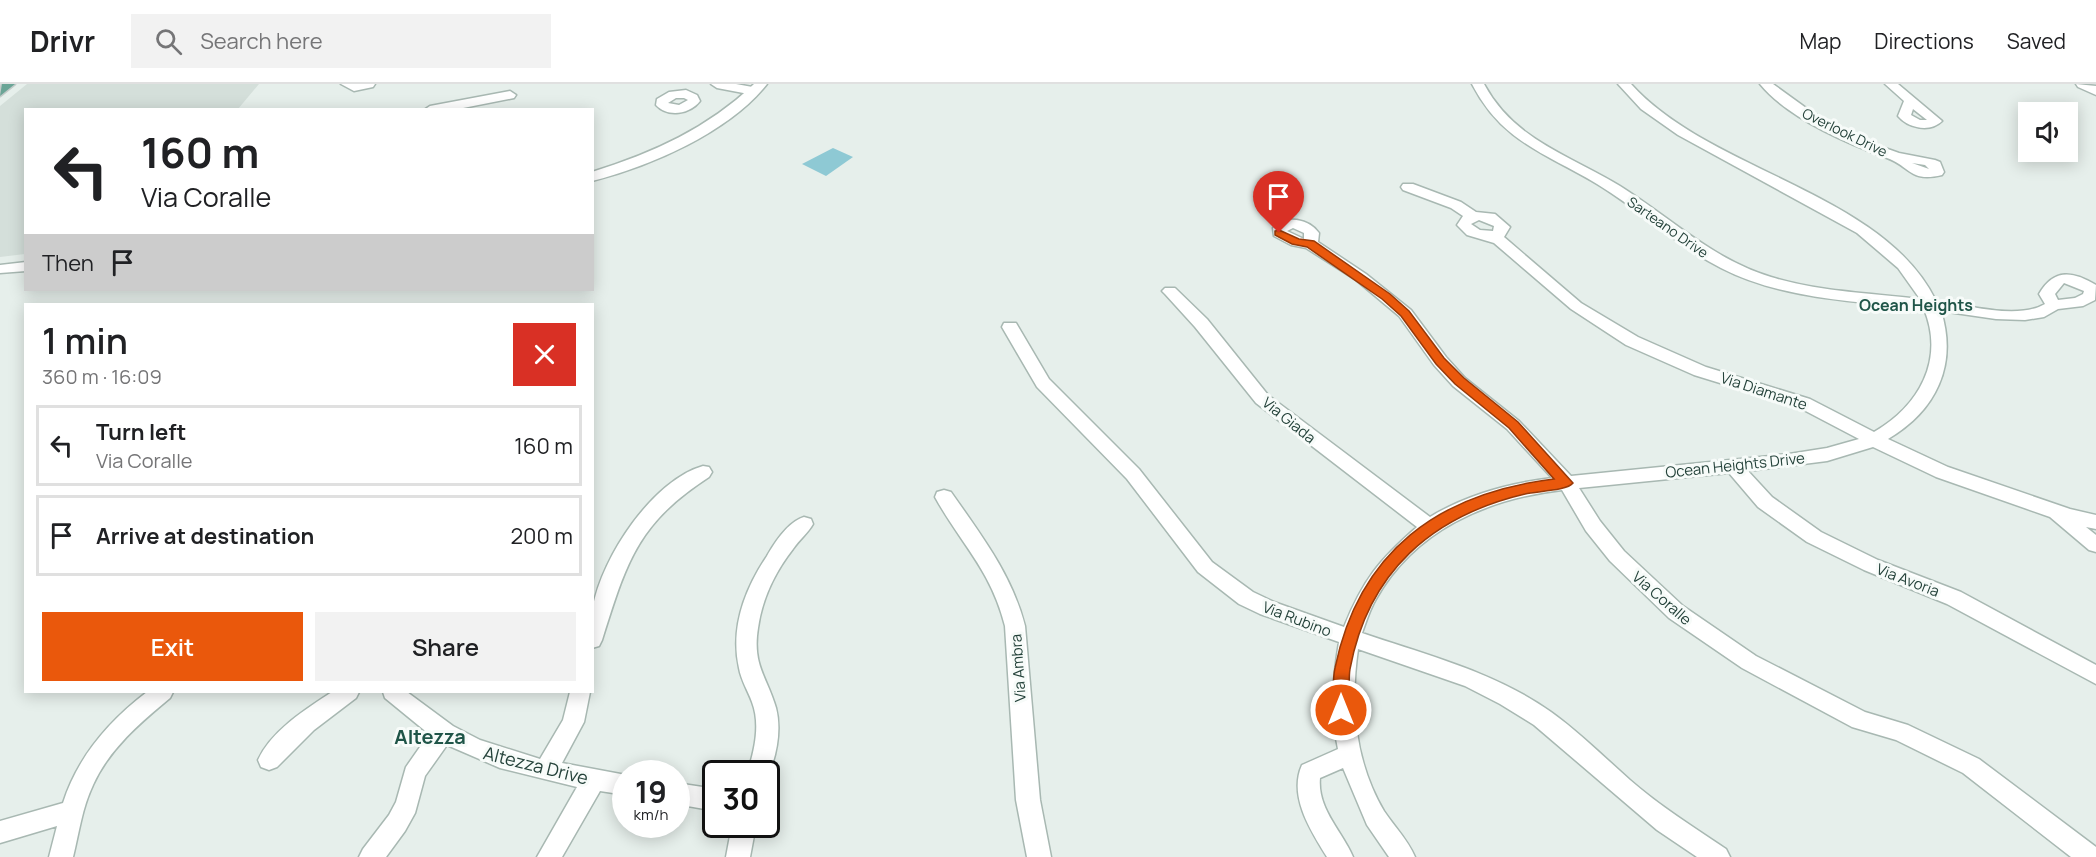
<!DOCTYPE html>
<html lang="en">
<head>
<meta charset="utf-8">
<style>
  body { margin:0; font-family:Manrope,sans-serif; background:#f2f2f2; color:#202124; height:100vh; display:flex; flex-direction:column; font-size:22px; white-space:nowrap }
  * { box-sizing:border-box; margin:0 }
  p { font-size:20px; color:#757577 }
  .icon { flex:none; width:33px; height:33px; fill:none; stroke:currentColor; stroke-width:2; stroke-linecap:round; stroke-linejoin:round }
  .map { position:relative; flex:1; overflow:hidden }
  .sheet { position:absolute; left:24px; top:219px; width:570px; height:390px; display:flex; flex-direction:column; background:#fff; border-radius:0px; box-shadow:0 3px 15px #0003 }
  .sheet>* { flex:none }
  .banner { position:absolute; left:24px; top:24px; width:570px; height:183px; border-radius:0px; box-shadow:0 3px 15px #0003; background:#fff; color:#202124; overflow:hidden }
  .controls { position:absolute; left:2018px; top:18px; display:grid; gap:12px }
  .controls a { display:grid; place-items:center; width:60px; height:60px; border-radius:0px; background:#fff; box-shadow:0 3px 15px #0003; font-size:30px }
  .speed { position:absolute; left:612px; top:676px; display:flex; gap:12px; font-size:30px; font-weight:700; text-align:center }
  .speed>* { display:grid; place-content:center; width:78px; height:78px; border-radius:50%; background:#fff; box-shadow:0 3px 15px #0003; line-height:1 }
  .speed small { font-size:15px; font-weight:400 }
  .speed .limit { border:3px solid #111; border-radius:9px; background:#fff; color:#111 }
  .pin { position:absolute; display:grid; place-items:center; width:51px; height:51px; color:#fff; margin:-62px -26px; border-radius:50% 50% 50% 0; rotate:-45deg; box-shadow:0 0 6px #0007 }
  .pin .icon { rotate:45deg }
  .me { position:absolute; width:66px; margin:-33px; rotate:0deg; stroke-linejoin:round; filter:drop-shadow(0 0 4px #0008) }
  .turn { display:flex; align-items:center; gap:21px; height:126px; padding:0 18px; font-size:27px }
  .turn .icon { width:78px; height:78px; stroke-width:2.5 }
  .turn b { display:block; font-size:42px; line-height:51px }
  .then { display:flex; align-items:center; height:57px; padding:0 18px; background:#0003; gap:12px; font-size:22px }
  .round { display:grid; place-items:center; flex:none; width:63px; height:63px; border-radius:0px; background:#f2f2f2 }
  .summary { display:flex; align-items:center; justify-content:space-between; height:102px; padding:0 18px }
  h1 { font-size:36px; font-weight:600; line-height:45px }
  .action { display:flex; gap:12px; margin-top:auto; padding:12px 18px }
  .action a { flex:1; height:69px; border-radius:0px; background:#ea580c; color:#fff; font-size:24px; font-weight:600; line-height:69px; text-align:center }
  .action a+a { background:#f2f2f2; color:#202124 }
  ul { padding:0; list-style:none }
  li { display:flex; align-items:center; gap:18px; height:81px; margin:0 12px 9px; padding:0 6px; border:3px solid #e0e0e0; border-radius:0px }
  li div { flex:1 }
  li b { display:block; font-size:22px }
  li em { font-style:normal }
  header { display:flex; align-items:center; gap:36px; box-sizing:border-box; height:84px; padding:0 30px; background:#fff; border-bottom:2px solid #e0e0e0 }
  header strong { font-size:28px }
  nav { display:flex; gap:33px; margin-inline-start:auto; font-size:21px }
  .search { width:420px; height:54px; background:#f2f2f2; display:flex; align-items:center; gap:15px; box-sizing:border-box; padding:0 21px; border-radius:0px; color:#757577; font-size:22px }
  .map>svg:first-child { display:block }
  .built { fill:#d4dfda }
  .water { fill:#8ec9d4 }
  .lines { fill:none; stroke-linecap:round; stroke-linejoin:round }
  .minor-casing { stroke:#a8b8b2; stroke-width:3 }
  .tertiary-casing { stroke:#a8b8b2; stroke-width:3 }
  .primary-casing { stroke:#c2cac8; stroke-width:3 }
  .minor { fill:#fff; fill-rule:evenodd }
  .tertiary { fill:#fff; fill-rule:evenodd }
  .primary { fill:#6aa596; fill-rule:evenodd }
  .route { fill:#ea580c; stroke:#983908; stroke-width:1.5 }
  .labels { text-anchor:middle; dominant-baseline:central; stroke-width:6; stroke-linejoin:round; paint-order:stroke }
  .far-street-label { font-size:14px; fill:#24423a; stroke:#f7fbf9 }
  .street-label { font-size:15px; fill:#24423a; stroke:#f7fbf9 }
  .neighbourhood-label { font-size:16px; font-weight:bold; fill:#1f5548; stroke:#f7fbf9 }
  .near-street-label { font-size:18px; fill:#24423a; stroke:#f7fbf9 }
  .near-neighbourhood-label { font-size:20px; font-weight:bold; fill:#1f5548; stroke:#f7fbf9 }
</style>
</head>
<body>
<header>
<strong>Drivr</strong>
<div class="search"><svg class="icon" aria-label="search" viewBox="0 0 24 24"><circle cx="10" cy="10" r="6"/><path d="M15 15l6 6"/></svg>Search here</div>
<nav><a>Map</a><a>Directions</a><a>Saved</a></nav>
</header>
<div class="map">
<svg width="2096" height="773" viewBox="0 0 2096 773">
  <rect width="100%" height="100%" fill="#e6efeb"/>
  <path class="built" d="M27,0h232l-21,25 -212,1 -1,144 -25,3v-151z"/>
  <path class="water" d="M833,64l20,9 -27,19 -24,-12z"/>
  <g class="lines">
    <g class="minor-casing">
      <path id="minor" d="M341,0h34l-2,3 -19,4z
        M711,0h25l22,4 2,3 -6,4 -37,-7z
        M1472,0h12c30,56 85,71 136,102 51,32 92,73 151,91 48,15 99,16 149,22l-22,-31 -41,-35 -179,-98 -37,-26 -23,-25h13c79,88 252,108 305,217 31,4 82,19 109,3l-6,-10c15,-26 34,-23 57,-9l-1,15 -12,6 -25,3 -14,8 -19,3 -29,-1 -55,-8c17,54 -5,100 -53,128l60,28 122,42 26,6v14l-10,-2 10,8v17l-7,-2 -39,-33 -114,-40 -63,-30 -46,14 -79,10 24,26 49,35 57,28 83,32 135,73v19l-149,-80 -83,-34 -57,-28 -49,-35 -29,-34 -150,15 21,33 24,30 59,55 73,50 109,56 43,13 71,34 117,88v10h-25l-108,-84 -67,-33 -44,-13 -110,-59 -73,-50 -59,-57 -24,-30 -24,-41c-76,9 -147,40 -186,109 -6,10 -10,23 -14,34 64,22 133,39 189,79 28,20 53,45 79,68 30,26 63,47 96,69l4,8h-33l-40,-27 -123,-105 -34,-21 -35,-18 -107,-37c-8,55 -3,113 26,162 10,15 24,29 31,46h-26l-22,-32 -24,-57 -23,10c-3,31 22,53 33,79h-26c-16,-26 -39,-61 -25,-92l36,-16c-8,-37 -5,-71 1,-107l-79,-28 -21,-10 -41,-32 -71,-93 -90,-92 -35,-60 2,-4h12l33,56 90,90 73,93 41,30 21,10 70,25c19,-47 35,-67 73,-100l-161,-124 -61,-76 -30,-33 -3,-3 3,-3h10l32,31 61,76 162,122c36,-22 80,-34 122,-39l-45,-49 -54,-43 -19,-21 -35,-49 -43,-36 -50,-32 -15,-3 -17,-9 -1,-8c13,-14 36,-9 46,5l-1,9 48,32 45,36 35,47 19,21 54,43 52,55 218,-22 38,-6 32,-9 -61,-32 -104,-32 -68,-30 -55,-36 -77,-66 -27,-8 -10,-10 6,-9 -12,-8 -48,-18 -2,-3 2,-3h10l48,18 15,10 19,2 15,13 -6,10 77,66 57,34 68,30 104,32 64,33c45,-26 71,-72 50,-123 -67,-8 -141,-9 -203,-41 -45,-23 -81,-58 -124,-84 -52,-31 -95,-42 -125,-100zM1479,136l15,6 -1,5 -13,-1 -9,-6zM1293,144l11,5v6l-17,-8zM2064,199l20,8 -1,3 -8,4 -17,2 -3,-6z
        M1760,0h13l40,29 55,29 31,11 36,7 5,2 4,10 -2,3c-32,8 -32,-9 -55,-17 -41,-15 -99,-40 -127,-74zM1912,79l13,2 4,4z
        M1885,0h13l44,37c-12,12 -34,7 -44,-5l6,-15zM1913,25l14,11h-7l-9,-5z
        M686,6l11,5 3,6c-10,13 -32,17 -44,4l1,-6 12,-7zM676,14h8l4,2 -9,5 -11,-2z
        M510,7l6,4 -2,3 -61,12h-29l6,-4z
        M703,382l6,1 3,5 -3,5c-72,47 -82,84 -107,163l-3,6 -7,2c0,-13 -2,-28 1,-41 9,-50 60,-127 110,-141z
        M944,406l7,2c30,43 61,83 74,134l15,174 11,57h-24l-11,-57 -11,-174c-14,-56 -44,-82 -70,-129l2,-5z
        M804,433l7,2 2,5c-5,9 -14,16 -20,25 -18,23 -31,50 -35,79 -6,37 9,49 18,80 6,23 0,51 -10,72v-6h-19c7,-22 14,-49 5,-72 -4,-11 -11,-22 -13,-34 -9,-40 6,-79 28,-112 8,-14 21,-34 37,-39z
        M147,608h26l-3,6c-30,25 -61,51 -77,87 -11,23 -14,48 -20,72h-24l8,-31 -57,17v-22l63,-18c15,-47 46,-82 84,-111z
        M332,608h27l-3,6 -42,32 -37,37 -8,3 -8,-3 -3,-7c13,-29 48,-51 74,-68z
        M383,608h24l46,34 27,14 60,19 23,-39 7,-28h20l-6,30 -22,41 64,12v20l-26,-4 -38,66h-25l40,-70 -77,-19 -53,-23 -22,31 -10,37 -10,18 -19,26h-27l4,-8 26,-34 7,-13 10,-35 23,-33 -44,-36z
        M676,699l40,6v22l-40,-7z
        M732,741h24l-6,32h-24z"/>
    </g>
    <g class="tertiary-casing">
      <path id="tertiary" d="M754,0h13c-38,48 -116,82 -175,97v-9c61,-19 116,-44 162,-88z
        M2076,0l20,2v9l-18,-8z
        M26,178v9l-26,2v-8z"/>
    </g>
    <g class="primary-casing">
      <path id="primary" d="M2,0h13l-15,12z"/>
    </g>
    <use href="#minor" class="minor"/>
    <use href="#tertiary" class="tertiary"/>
    <use href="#primary" class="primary"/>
  </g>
  <path class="route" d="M1279,146l20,9 15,2 76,53 19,17 35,47 20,20 54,44 55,61c-6,8 -37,8 -48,11 -93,22 -157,78 -175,175 -2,13 0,27 0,41l-3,5 -6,2 -5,-2 -3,-5c1,-14 -1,-29 2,-42 24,-117 104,-175 219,-189l-45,-51 -54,-44 -19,-20 -35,-48 -19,-17 -75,-52 -15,-3 -17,-9v-4z"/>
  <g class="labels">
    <g class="far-street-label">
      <text transform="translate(1845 48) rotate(26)">Overlook Drive</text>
      <text transform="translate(1668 143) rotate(35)">Sarteano Drive</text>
    </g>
    <g class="street-label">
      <text transform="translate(1764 307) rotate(18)">Via Diamante</text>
      <text transform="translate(1289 336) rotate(39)">Via Giada</text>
      <text transform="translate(1735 381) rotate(-6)">Ocean Heights Drive</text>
      <text transform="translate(1908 496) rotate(21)">Via Avoria</text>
      <text transform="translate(1662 514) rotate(41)">Via Coralle</text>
      <text transform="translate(1297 535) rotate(21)">Via Rubino</text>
      <text transform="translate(1018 584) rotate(-94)">Via Ambra</text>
    </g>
    <g class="neighbourhood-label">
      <text x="1916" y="221">Ocean Heights</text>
    </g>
    <g class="near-street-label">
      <text transform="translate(536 681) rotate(14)">Altezza Drive</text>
    </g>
    <g class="near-neighbourhood-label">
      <text x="430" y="652">Altezza</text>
    </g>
  </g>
</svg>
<div class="controls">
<a><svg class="icon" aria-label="sound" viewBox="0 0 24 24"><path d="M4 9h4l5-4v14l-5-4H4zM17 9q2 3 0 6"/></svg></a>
</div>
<div class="speed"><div>19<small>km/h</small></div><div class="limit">30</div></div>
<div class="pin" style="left:1279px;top:149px;background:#d93025"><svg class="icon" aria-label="arrive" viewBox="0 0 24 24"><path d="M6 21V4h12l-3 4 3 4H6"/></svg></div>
<svg class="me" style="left:1341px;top:626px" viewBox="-20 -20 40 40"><circle r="17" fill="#ea580c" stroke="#fff" stroke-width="3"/><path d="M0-11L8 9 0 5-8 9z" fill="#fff"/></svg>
<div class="banner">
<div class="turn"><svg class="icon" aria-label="left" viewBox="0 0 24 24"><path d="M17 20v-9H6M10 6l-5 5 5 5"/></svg><div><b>160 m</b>Via Coralle</div></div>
<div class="then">Then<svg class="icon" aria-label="arrive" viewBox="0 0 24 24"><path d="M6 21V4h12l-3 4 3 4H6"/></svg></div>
</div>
<section class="sheet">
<div class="summary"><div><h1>1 min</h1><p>360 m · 16:09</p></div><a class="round" style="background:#d93025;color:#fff"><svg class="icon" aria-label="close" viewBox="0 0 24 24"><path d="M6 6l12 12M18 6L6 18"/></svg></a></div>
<ul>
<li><svg class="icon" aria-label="left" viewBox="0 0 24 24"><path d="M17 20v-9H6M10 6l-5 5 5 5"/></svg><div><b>Turn left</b><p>Via Coralle</p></div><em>160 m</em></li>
<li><svg class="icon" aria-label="arrive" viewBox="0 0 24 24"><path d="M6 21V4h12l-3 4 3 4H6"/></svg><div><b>Arrive at destination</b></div><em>200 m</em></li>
</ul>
<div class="action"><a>Exit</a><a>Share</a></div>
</section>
</div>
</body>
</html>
